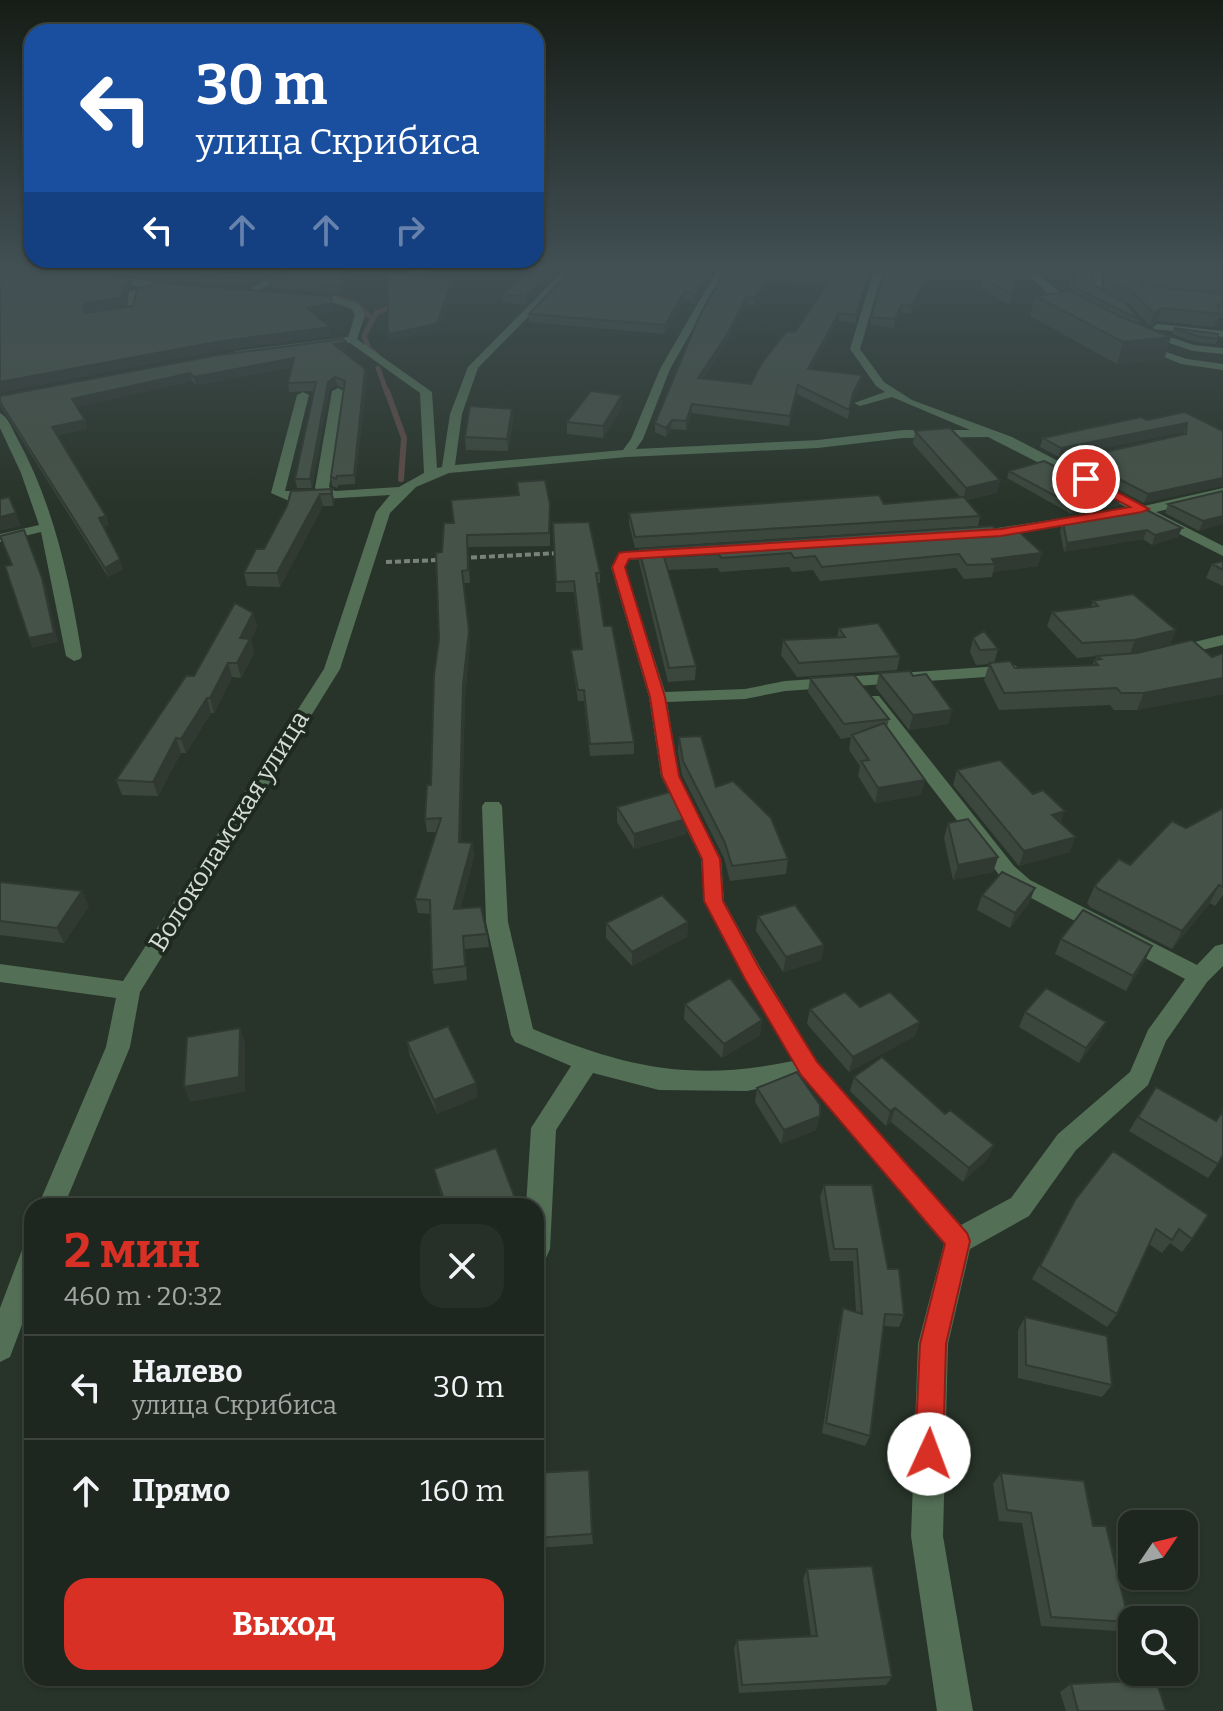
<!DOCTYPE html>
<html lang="ru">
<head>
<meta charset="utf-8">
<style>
  body { margin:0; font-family:Bitter,serif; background:#262f28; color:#f1f3f6; height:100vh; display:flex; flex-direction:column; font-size:30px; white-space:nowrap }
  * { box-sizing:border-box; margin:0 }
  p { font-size:26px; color:#a1a5a4 }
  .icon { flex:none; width:44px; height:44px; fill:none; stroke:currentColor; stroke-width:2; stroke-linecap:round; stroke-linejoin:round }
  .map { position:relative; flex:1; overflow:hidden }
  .side { position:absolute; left:24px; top:1198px; width:520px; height:488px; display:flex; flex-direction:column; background:#1e271f; border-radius:24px; box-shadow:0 2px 6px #0004,0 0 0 2px #3c443d }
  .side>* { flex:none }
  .guide { position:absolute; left:24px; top:24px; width:520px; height:244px; border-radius:24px; box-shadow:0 2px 6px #0004,0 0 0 2px #3c443d; background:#1a4fa0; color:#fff; overflow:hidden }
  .needle { width:52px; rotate:55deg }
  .buttons { position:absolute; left:1118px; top:1510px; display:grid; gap:16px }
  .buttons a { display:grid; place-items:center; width:80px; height:80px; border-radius:16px; background:#1e271f; box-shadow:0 2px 6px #0004,0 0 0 2px #3c443d; font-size:40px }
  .pin { position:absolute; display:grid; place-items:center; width:68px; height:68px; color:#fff; margin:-34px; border:4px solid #fff; border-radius:50%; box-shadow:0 2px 8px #0007 }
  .me { position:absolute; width:88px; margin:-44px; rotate:2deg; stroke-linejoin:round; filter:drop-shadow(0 0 6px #0008) }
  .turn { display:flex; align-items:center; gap:28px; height:168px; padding:0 40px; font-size:36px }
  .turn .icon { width:104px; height:104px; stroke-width:2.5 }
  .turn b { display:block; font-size:56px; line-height:68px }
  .lanes { display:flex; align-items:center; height:76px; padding:0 40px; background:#0003; justify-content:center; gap:40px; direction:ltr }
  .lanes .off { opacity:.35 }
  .round { display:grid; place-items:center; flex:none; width:84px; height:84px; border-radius:24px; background:#262f28 }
  .overview { display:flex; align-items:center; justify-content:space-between; height:136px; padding:0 40px }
  h1 { font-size:48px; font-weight:700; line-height:60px; color:#d93025 }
  .button { display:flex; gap:16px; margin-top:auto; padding:16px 40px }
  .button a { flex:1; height:92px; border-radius:24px; background:#d93025; color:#fff; font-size:32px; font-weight:700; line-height:92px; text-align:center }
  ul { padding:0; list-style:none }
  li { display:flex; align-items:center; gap:24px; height:104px; padding:0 40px; border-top:2px solid #3c443d }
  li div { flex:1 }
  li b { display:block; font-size:30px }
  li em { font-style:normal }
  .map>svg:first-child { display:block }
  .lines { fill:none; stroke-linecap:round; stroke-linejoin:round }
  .stream-far1 { stroke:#5d4a46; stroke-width:5 }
  .stream { stroke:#5d4a46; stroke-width:6 }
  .path { stroke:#788278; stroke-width:4; stroke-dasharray:6 3; stroke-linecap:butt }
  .minor { fill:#536f56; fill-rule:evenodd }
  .wall { fill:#3b473d; fill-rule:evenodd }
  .shaded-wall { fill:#303932 }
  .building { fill:#455247; stroke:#303932; stroke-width:2; fill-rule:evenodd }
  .route { fill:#d93025; stroke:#8d1f18; stroke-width:2 }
  .labels { text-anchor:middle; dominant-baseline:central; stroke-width:8; stroke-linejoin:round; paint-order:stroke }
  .street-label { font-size:26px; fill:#d5dcd5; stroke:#1e2a1f }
</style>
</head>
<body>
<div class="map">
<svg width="1223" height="1711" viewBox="0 0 1223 1711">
  <rect width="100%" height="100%" fill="#283429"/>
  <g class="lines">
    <path class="stream-far1" d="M411,287l6,-20
      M332,297l23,6 17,15
      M377,355l-8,-6 -5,-13 12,-23 22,-9
      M378,368l9,25"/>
    <path class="stream" d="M387,391l17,47 -3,41"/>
    <path class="path" d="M462,558l98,-5
      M386,562l54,-2"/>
    <path class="minor" d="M59,267h16l108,21 -5,3 -19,-2 -22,7 -2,16 -27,5 -4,-5 23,-4 2,-16 15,-4z
      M311,267h15l-54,16 -21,12 -8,-2 23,-14z
      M420,267h11l-10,8h-6z
      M567,267h10l-99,101 -16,46 -7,51 168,-15 8,-11 29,-70 59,-102h9l-58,102 -27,70 -7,10 182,-9 85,-10h67l-78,-33 -32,9 -6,-3 31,-11 -9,-6 -26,-37 25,-82h9l-24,82 24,33 28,18 100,37 132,69 79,-18v8l-67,16 67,34v10l-83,-42 -154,22v-6l5,-1 137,-21 -140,-71 -85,1 -85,10 -191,9 -178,16 -33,14 -26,26 -50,156 -200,323 -10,55 -66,159h-26l68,-159 10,-49 -116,-16v-18l123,17 201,-312 52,-157 14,-17 -101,6 -18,-8 26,-98 6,-3 6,3 -24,96h33l-3,-3 17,-97 6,-3 6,3 -15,96 6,4 64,-4 25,-14 -4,-80 -70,-50 -114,14 -5,-3 5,-3 112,-14 7,-22 -3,-6 -20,-7 -29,-4v-4l31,2 25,9 6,10 -8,24 75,53 5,76 5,-1 8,-53 18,-47z
      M954,267h32l29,5 -5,3z
      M1092,267h9l1,27 14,8v4h-6l-18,-11z
      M1031,273h6l41,35v4c-18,0 -34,-24 -47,-35z
      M1158,324l65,7v6l-69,-8 -1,-2z
      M1146,329l48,16 29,3v6l-30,-3 -51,-17v-4z
      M1139,343l48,16 36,5v6l-42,-6 -42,-17z
      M0,413c9,5 12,16 17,25 37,67 53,143 65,218l-2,3 -6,2 -8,-5 -25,-124 -41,10v-8l39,-9 -18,-52 -21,-45z
      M664,549l7,4 -2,3 -40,4 -4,7 40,125 80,-3 40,-8 229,-16 8,5 -8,5 -229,16 -40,8 -78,3 12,74 42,83 3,42 36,66 57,94 144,164 50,-27 47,-64 72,-62 18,-42 37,-51 -169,-89 -16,-14 -133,-172 -3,-4 3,-4h12l135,170 16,14 167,85 18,-19 8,-2v22l-16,16 -41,59 -18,44 -72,65 -47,66 -59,33 -22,95 -5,192 30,175h-36l-26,-175 7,-192 26,-100 -140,-165 -57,12 -88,-1 -66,-17 -37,57 -6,119 -4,9 -10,4v-56h-10l5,-78 40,-62 -56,-24 -4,-7 -25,-113 -4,-116 3,-4h14l3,4 6,116 25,107c94,39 159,53 260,32l-89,-160 -3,-42 -40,-83 -12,-79 -38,-130 8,-14z
      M1223,635v10l-51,12 -8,-5 2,-3z
      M32,1246v52l-22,59 -10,5v-54l22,-58z"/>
  </g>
  <path class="wall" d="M88,267h212l-35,9 -19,11 -110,-9z
    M307,267h38l-2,27 -74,-6 -1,-9z
    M536,267l-11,38 -22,-3v-8z
    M574,267h142l-22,37 -10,-5 -20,35 -135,-12v-8z
    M727,267h145l-17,56 -17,-2 -27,48 50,15 -10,18 -3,17 -51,-25 -8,32 -97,-13 -6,17 -15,-1 -5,8 -11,-5v-9zM772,280l54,6 -31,46 -44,52 -48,-5 24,-38 19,-37 8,1z
    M986,267h35l-11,38 -30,-16z
    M1070,267h23l1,18 11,6 -1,-24h119v51l-5,-1 -4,10 -56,-6 -8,5 -19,-20 -4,-2 13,16 -1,5 32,12 -7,22 -47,5 -87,-48 5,-20 35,-5z
    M933,269l-23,45 -10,-2 -6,16 -24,-3 1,-8z
    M1174,328l44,11 -2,5 -21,-2 -23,-8z
    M348,350l-6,1 23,18 2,8 -12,107 -17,1v3l-6,-2 -1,-9 13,-88 -7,-4 -8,5 -17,98h-15l-2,-9 19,-88 -25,1 -1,-9 4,-16 -96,18 -4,-4 -115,26 8,13 2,9 -30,6 49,81 3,9 -6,2 20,42 -15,8 -108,-172v-9z
    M622,407l-19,31 -36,-4v-12z
    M512,409l1,12 -5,30 -42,-1 -1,-13z
    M1147,420l76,11 -79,72 -68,-36 2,-9 106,-23v-3l-125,25 -19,-10 3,-9z
    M915,431l85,49 -3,13 -30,7 13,16 -2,10 -343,22 -6,-24v-11l255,-9 76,-7 -47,-53z
    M1009,471l112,28 -3,7 -47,8 -64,-36z
    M517,482l33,22v42l-82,1 2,36h-6l6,61 -5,54 -4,144 11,1 2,13 -14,53 27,25 2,13 -24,2 2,31 -33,4 -2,-14 -1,-56 -13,-1 -3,-14 22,-67h-10l-2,-13 6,-34 8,-146 3,-87 12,-29 64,-28z
    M332,489l2,12 -1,5h-10l-43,81 -33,-1 -3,-13 20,-24 23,-43z
    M1223,491l-24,40 -34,-18 3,-9z
    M1143,508l35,29 -26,8 -9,-6 -79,13 -4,-21 3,-9z
    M553,523l47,50v10h-2l6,43 30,116v12l-44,2 -6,-55h-6l-6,-40 -1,-11 10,-1 -7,-57h-18z
    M996,530l42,36 -45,6 -1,5 -28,2 -8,-11 -136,13 -7,-11 -21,2 -3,-5 -69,5 -2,-4 -50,2 28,96 -1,14 -27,2 -29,-120v-13z
    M1223,561v25l-17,-8 6,-14z
    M1093,601l83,29 -6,14 -37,9 79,4 11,-4v41l-86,16h-23l-4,-5 -111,5 -15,-30 5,-16 -13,1 -6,-13 3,-14 25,11 -4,14 21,5 77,-3 5,-9 -20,2 -30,-32 5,-14 39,-5z
    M253,613l4,14 -6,12 3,14 -13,25 -9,-1 -18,36h-3l-25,40h-5l-23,43 -36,-1 -6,-15 78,-104z
    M839,628l61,28 -3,14 -100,7 -16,-22 2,-15 54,-2z
    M879,673l34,3 39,34 -4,14 -39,6 -33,-42z
    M810,678l79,41 -2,8 38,53 -4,15 -46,8 -17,-27 2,-10 -11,-16 2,-13 -10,2 -33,-47z
    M679,737l37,50 72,72 -2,15 -56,7 -6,-23 -42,-83 -4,-23z
    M957,770l76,24 27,28 10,30 -51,14 -66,-81z
    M617,807l69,27 -52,15 -17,-27z
    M1223,808v87l-8,11 -5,-3 -38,46 -82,-42 -3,-4 8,-18 35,-20 56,-37z
    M948,823l50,34 -5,15 -40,8 -9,-42z
    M0,882l89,24 -25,37 -64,-8z
    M1035,888l-6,15 -19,25 -33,-18 5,-15z
    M758,916l66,29 -3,15 -38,12 -27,-41z
    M688,922l-1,15 -55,29 -26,-28v-15z
    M1061,939l84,22 -19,30 -71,-37z
    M685,1004l77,16 -2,15 -38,23 -38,-39z
    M860,1007l60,15 -5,14 -66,36 -42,-48 3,-15z
    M1025,1012l81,10 -8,15 -19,26 -60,-36z
    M407,1042l71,55 -41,17 -27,-58z
    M854,1077l140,68 -7,14 -24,23 -72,-60 -5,4 -36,-35z
    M1156,1087l62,77 -10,14 -79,-47z
    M757,1088l63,28 -4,14 -35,14 -26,-42z
    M1113,1151l79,88 -10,13 -12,-9 -8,10 -13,-9 -32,70 -10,13 -75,-48 35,-65z
    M434,1169l84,37h-74z
    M824,1185l64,84 16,46 -5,12 -15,-1 -14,110 -5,10 -43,-13 18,-113 3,-12 13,4 -3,-51h-23l-10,-64z
    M1025,1317l87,68 -10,12 -84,-19v-48z
    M536,1473l56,61 1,10 -57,4z
    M1001,1473l92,53 36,96 -11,9 -77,-5 -19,-103 -23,-2 -6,-37z
    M807,1569l85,108 -6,8 -147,8 -5,-45 3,-8 74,-4 -8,-57z
    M131,1678h56l-1,2z
    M1071,1684l95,27h-100l-6,-19z"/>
  <path class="shaded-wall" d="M266,267h34l-35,9 -19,11 -2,-9z
    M343,267h2l-2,27 -2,-9z
    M555,267h8l-38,38v-8z
    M712,267h4l-22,37 1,-8z
    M871,267h1l-17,56 1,-8z
    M932,267h1v2l-23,45 2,-8z
    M772,272v8l-18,25 1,-8z
    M131,279l2,9 -7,4 -2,13 -36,7 -2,3 -3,-9 3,-3z
    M452,281l1,7 -15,43 -49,10 -1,-7z
    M685,291l-1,8 -20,35 1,-9z
    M747,296l-1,8 -19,37 -29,46v-9z
    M332,303l1,9 -25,5 -1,-9z
    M902,304l-2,8 -6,16 1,-9z
    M1162,308l-4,13 -8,5 4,-13z
    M839,313l-1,8 -31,57 1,-9z
    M330,327l1,9 -112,15 -219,42v-11l216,-40z
    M1171,337l-7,22 -47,5 6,-22z
    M346,342l2,8 -13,2 -1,-8z
    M294,358l1,8 -99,19 -2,-8z
    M365,369l2,8 -12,107 -1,-9z
    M190,373l2,8 -117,27 -3,-9z
    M862,375l-1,9 -10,18 -3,17 5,-26z
    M335,377l2,8 -8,5 -17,98 -2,-9 18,-97z
    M798,385l-1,9 -8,32 1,-10z
    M622,395v12l-19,31v-12z
    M692,404v9l-6,17v-9z
    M512,409l1,12 -5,30 -1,-12z
    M85,420l2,9 -32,6 -3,-8z
    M672,420l-1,9 -5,8v-9z
    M1187,423l-3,9 -125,25 2,-9z
    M1223,478v8l-79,17 4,-9z
    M1000,480l-3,13 -34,8 3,-13z
    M332,489l2,12 -1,5 -2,-12z
    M320,494l3,12 -43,81 -3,-14z
    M1121,499l-3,7 -47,8 3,-8z
    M16,513l5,13 -21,5v-14z
    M106,516l3,9 -7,2 -3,-9z
    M1223,516v8l-24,7 4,-10z
    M1182,528l-4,9 -26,8 3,-10z
    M24,530l22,57 12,55 -26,6 -3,-10z
    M1147,530l-4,9 -79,13 3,-9z
    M1042,553l-4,13 -45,6 2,-8 -3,-5z
    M120,559l3,10 -15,8 -3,-9z
    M253,613l4,14 -6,12 3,14 -13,25 -4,-15 3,-25z
    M1176,630l-6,14 -40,10 5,-14z
    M469,631l1,13 -5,54 -4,157 -2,-13 4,-157z
    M228,663l4,14 -18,36 -4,-15z
    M1223,678v16l-86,16 7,-17z
    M207,698l4,15 -25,40 -5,-14z
    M952,710l-4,14 -39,6 4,-15z
    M176,738l5,15 -23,43 -5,-14z
    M925,780l-4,15 -46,8 3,-15z
    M1065,811l-6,15 -7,-11z
    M686,819v15l-52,15v-15z
    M1076,837l-6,15 -51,14 5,-15z
    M472,843l2,13 -18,67 -2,-14z
    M998,857l-5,15 -40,8 5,-15z
    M1219,885l-9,18 -38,46 10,-18z
    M1035,888l-6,15 -19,25 5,-15z
    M82,891l7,15 -25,37 -7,-15z
    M688,922l-1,15 -55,29v-14z
    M824,945l-3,15 -38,12 3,-15z
    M1152,946l-7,15 -19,30 7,-15z
    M762,1020l-2,15 -38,23 2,-14z
    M920,1022l-5,14 -66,36 4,-15z
    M1106,1022l-8,15 -19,26 7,-15z
    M240,1028l5,14v50l-55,10 -6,-15z
    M476,1083l2,14 -41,17 -3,-14z
    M895,1108l-4,14 -5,4 4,-15z
    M820,1116l-4,14 -35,14 3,-14z
    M994,1145l-7,14 -24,23 6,-14z"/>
  <path class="building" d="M0,267h79l52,12 -7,4 -2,14 -36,6 -3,3 2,7 48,-7 4,-17 21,-6 173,13 1,7 -25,5 23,19 -114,15 -216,40z
    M123,267h143l-22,11 -110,-9z
    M307,267h36l-2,18 -73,-6z
    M536,267h19l-30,30 -22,-3z
    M574,267h138l-17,29 -10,-5 -20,34 -136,-11z
    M727,267h144l-15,48 -17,-2 -31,56 54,6 -9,18 -4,17 -51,-25 -8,31 -98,-12 -6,17 -14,-1 -6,8 -11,-5 44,-106zM772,272l59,7 -36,53 -8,-1 -26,33 -10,20 -53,-6 30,-45 19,-37 8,1z
    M886,267h46l-20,39 -10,-2 -7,15 -24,-2z
    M986,267l34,1 -8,26 -30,-16z
    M1073,267h20l1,18 32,18 14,17 -67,-33z
    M1108,267h115v15l-77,-7 -5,10 82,9v11l-6,-1 2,10 -57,-6 -8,5 -19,-19 -27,-14z
    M388,273l64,8 -15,43 -49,10z
    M1070,291l51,26 50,20 -48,5 -88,-46z
    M1174,328l44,6v5l-21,-3z
    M343,339l3,3 -12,2 31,25 -11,106 -17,1 -1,3 -5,-2 14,-96 -10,-4 -7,5 -18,97h-15l21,-97 -28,1 6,-25 -100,19 -4,-4 -118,26 13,21 -33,7 54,89 -7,2 21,41 -15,9 -105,-166v-6l218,-41z
    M591,391l31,4 -19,31 -36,-4z
    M470,406l42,3 -5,30 -42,-2z
    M1185,412l38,19v47l-75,16 -70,-36 108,-24 1,-11 -126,25 -18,-10 98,-21 6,3z
    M950,428l50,52 -34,8 -51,-57z
    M1044,461l77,38 -47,7 -65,-35z
    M545,480l5,24 -1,29 -82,2 1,35 -6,1 7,60 -6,54 -4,157 13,1 -18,66 27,-2 6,27 -24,2 2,30 -33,4 -2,-70 -15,-1 26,-81 -16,1 2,-34h4l3,-110 5,-36 -3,-86 6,-1 2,-29h10l-3,-23 68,-5 -2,-13z
    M332,489l-1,5h-11l-43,79h-33l12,-24h8l23,-43 4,-15z
    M1223,491v25l-20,5 -35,-17z
    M879,495l5,9 80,-7 16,19 -345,21 -6,-24z
    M9,497l7,16 -16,4v-18z
    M1143,508l39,20 -27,7 -8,-5 -80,13 -4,-21z
    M589,522l11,51h-4l8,53h8l22,116 -44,2 -6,-54h-6l-7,-40 11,-1 -8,-68 -18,1 -3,-59z
    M993,526l3,4 18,-3 28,26 -50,6 3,5 -28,1 -8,-11 -137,13 -7,-11 -21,2 -3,-5 -70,5 -2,-4 -55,3 32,109 -27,2 -30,-119z
    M24,530l18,48 12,55 -25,5 -24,-72 7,-1 -12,-29z
    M1223,561v9l-11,-6z
    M1133,594l43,36 -41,10 -53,3 -30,-31 46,-6 -5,-5z
    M235,603l18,10 -13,25 10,1 -13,24h-9l-18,35h-3l-26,41 -5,-1 -23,44 -37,-2 70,-104h8z
    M878,623l22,33 -101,7 -16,-23 62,-3 -6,-9z
    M984,631l14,18 -18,1 -7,-12z
    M1192,640l20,17 11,-4v25l-79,15h-23l-4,-5 -113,5 -15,-30 21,-2 5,7 83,-3 -4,-5 7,-1 -4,-3 40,-3z
    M910,671l3,5 13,-2 26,36 -39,5 -34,-42z
    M854,675l35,44 -45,5 -34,-46z
    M884,723l41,57 -47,8 -17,-27 8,-1 -17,-25z
    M701,736l15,51 17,-6 38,37 17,41 -56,7 -7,-23 -42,-82 -4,-24z
    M1000,760l33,34 10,-4 22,21 -13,4 24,22 -52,14 -67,-81z
    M673,791l13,28 -52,15 -17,-27z
    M1223,808v79l-4,-2 -37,46 -84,-42 -3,-4 24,-26 11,6 42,-44 14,7z
    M968,819l30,38 -40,8 -10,-42z
    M1002,872l33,16 -20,25 -33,-18z
    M0,882l82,9 -25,37 -57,-7z
    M662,895l26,27 -56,30 -26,-29z
    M795,905l29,40 -38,12 -28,-41z
    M1083,910l69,36 -19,30 -72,-37z
    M730,978l32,42 -38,24 -39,-40z
    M1046,988l60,34 -20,26 -61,-36z
    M845,992l15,15 30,-15 30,30 -67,35 -43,-48z
    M448,1026l28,57 -42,17 -27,-58z
    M240,1028l-1,49 -55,10 3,-50z
    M882,1057l63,57 5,-4 44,35 -25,23 -74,-60 -5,3 -36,-34z
    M797,1072l23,33v11l-36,14 -27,-42z
    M1156,1087l60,34 7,-10v44l-5,9 -80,-47z
    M496,1148l22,58h-72l-12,-37z
    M1113,1151l95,64 -16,24 -13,-10 -7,11 -16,-11 -39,85 -77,-48 35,-66z
    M824,1185h48l16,84h11l5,46 -19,-1 -15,122 -44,-13 17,-115 19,6 -5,-65h-23z
    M1025,1317l82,19 5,49 -86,-20z
    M589,1470l3,64 -56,4v-65z
    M1001,1473l83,8 9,45h13l23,96 -78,-5 -20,-104 -24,-3z
    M872,1566l20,111 -150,8 -5,-45 80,-4 -10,-67z
    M1156,1680l10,31h-88l-7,-27z"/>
  <linearGradient id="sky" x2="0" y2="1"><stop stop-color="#161d17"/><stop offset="0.53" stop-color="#425054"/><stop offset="1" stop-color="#425054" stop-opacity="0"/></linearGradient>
  <rect width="1223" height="506" fill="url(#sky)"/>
  <path class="route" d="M1086,475l63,34 -7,3 -141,24 -372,23 -4,8 40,130 14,79 41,83 3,42 36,67 58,94 150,171 3,8 -24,103 -3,110 -4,10 -10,4 -10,-4 -4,-10 5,-110 25,-100 -144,-169 -56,-96 -41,-78 -2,-42 -40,-83 -12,-79 -38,-130 7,-14 5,-1 377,-23 129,-22 -48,-25 -2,-3z"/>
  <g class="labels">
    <g class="street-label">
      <text transform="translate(229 831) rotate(-58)">Волоколамская улица</text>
    </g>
  </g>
</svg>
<div class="buttons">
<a><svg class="needle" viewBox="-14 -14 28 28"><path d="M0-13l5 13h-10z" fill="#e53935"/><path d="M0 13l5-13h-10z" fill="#a1a5a4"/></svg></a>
<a><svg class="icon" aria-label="search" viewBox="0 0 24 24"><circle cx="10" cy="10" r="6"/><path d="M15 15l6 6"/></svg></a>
</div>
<div class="pin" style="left:1086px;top:479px;background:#d93025"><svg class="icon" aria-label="arrive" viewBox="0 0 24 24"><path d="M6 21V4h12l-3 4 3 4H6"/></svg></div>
<svg class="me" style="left:929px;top:1454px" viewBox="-20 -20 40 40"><circle r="19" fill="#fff"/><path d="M0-13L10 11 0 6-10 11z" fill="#d93025"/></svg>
<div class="guide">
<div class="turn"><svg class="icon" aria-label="left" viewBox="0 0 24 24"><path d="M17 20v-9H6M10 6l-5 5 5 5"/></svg><div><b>30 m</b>улица Скрибиса</div></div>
<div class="lanes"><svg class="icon" aria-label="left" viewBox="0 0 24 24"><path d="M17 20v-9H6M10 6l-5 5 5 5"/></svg><svg class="icon off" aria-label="ahead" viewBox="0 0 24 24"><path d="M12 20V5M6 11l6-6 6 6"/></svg><svg class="icon off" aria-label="ahead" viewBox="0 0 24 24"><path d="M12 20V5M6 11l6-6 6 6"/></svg><svg class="icon off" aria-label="right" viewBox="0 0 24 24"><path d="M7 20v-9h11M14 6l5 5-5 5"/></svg></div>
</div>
<section class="side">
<div class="overview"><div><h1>2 мин</h1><p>460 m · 20:32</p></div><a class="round"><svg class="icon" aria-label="close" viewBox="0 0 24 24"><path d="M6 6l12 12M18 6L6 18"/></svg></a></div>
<ul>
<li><svg class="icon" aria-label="left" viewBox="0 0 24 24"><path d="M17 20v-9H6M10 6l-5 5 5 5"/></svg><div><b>Налево</b><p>улица Скрибиса</p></div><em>30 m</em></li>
<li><svg class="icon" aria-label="ahead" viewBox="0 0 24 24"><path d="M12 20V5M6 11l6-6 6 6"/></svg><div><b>Прямо</b></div><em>160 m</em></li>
</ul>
<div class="button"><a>Выход</a></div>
</section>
</div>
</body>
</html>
